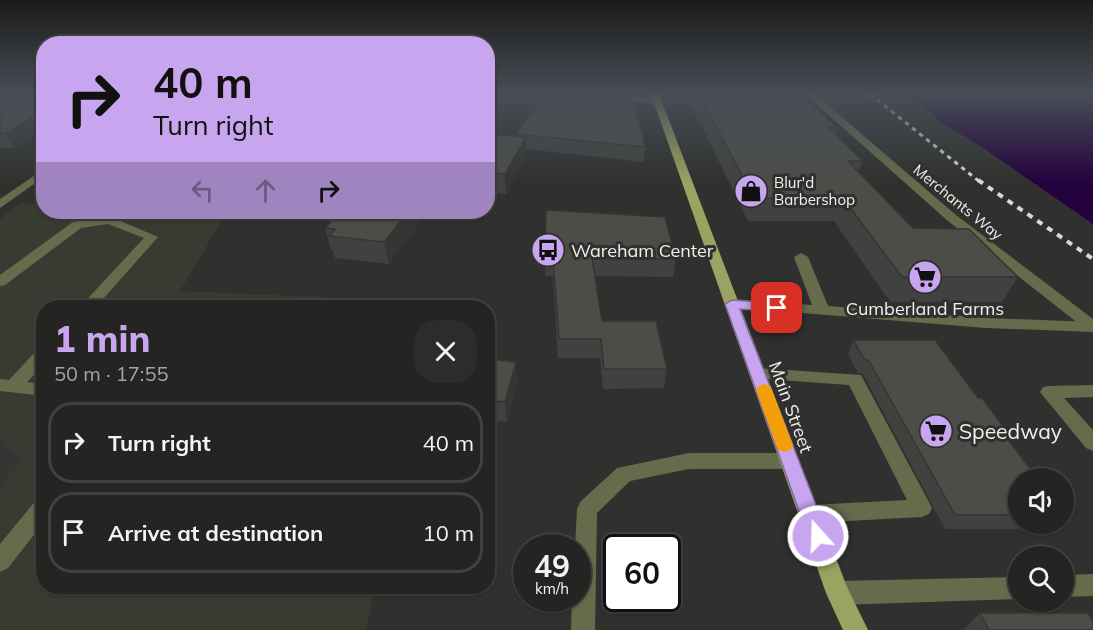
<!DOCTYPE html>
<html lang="en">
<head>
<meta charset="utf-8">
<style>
  body { margin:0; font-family:Mulish,sans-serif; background:#2c2d2a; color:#f1f3f6; height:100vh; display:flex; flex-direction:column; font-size:22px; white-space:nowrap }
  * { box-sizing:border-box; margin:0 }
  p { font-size:20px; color:#a3a5a5 }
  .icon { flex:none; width:33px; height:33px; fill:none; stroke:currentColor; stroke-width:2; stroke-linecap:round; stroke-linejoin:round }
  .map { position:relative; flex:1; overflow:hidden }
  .drawer { position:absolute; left:36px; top:300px; width:459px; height:294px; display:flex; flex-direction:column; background:#242522; border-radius:24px; box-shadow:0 2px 4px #0004,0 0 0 2px #414240 }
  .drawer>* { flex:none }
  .guide { position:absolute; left:36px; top:36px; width:459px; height:183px; border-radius:24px; box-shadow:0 2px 4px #0004,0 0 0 2px #414240; background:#c7a6ef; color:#111; overflow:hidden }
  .controls { position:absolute; left:1008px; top:468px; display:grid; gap:12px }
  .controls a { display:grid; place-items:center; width:66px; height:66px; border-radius:50%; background:#242522; box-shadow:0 2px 4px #0004,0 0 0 2px #414240; font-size:30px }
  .speed { position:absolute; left:513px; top:534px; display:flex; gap:12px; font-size:30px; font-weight:700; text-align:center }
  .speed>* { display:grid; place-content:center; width:78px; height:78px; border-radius:50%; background:#242522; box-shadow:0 2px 4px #0004,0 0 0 2px #414240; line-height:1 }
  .speed small { font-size:15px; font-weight:400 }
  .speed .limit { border:3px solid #111; border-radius:9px; background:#fff; color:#111 }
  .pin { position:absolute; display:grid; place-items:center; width:51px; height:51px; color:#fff; margin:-26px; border-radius:12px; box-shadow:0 3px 9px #0006 }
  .me { position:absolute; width:66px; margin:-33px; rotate:340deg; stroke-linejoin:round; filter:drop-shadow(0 0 4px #0008) }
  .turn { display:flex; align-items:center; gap:21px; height:126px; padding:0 18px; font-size:27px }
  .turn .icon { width:78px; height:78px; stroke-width:2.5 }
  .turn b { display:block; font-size:42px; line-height:51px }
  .lanes { display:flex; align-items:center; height:57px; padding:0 18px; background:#0003; justify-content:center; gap:30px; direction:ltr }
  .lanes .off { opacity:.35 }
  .round { display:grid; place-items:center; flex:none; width:63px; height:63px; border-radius:24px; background:#2c2d2a }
  .headline { display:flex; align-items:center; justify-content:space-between; height:102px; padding:0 18px }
  h1 { font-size:36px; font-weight:800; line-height:45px; color:#c7a6ef }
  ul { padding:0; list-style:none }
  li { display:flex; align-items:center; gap:18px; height:81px; margin:0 12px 9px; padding:0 6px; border:3px solid #414240; border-radius:24px }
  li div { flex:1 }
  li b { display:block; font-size:22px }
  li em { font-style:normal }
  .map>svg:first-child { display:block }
  .built { fill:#393b32 }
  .water { fill:#24023e }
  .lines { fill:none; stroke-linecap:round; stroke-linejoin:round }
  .service { fill:#666b4c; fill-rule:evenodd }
  .minor { fill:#666b4c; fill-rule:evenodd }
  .primary { fill:#9ba362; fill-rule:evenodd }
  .rail-far1 { stroke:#d9dad8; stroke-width:3; stroke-dasharray:4.5 4.5; stroke-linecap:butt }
  .rail { stroke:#d9dad8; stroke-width:4; stroke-dasharray:6 6; stroke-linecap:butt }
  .wall { fill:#41423f }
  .shaded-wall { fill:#353633 }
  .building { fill:#4c4d49; stroke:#353633; stroke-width:1.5 }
  .route { fill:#c7a6ef; stroke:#816c9b; stroke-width:1.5 }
  .slow { fill:#f59e0b }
  .labels { text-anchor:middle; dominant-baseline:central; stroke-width:6; stroke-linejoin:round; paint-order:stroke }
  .far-poi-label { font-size:15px; fill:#eff0ee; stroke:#30312e; text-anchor:start }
  .far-street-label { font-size:15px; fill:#eff0ee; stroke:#30312e }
  .poi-label { font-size:18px; fill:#eff0ee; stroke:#30312e; text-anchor:start }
  .street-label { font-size:18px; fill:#eff0ee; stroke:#30312e }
  .near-poi-label { font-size:21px; fill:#eff0ee; stroke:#30312e; text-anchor:start }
</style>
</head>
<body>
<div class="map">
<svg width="1093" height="630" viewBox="0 0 1093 630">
  <rect width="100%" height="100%" fill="#30312e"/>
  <path class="built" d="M20,203l23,1 1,8h183l-47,79 251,11 -1,6h-386v278l331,1 -9,43h-366v-411z"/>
  <path class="water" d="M910,95h183v129l-117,-81 -32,-18z"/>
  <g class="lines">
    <path class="service" d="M109,216l49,21 -63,71h-16l65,-70 -36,-14 -27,4 -76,57 -5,1v-11l73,-53z
      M801,253l7,4 20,49 158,12 107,4v10l-107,-4 -259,-21 -2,-3 7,-5 80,6 -18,-48z
      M44,348v16l-17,18 17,2v12l-44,-5v-12l9,1 29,-31z
      M758,368l103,7 68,127 3,6 -3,6 -7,3 -112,6 -7,-2 -3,-7 3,-7 7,-2 97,-5 -58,-115 -97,-7 -2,-4 2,-4z
      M1093,385v12l-29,1 29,32v21l-7,-3 -46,-56 3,-5 6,-1z
      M689,453h101l7,2 3,6 -3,6 -7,2h-101l-59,12 -33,32 -2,117h-24l1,-32h6v-50h-3l2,-39 3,-7 37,-34z
      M44,496v26l-36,46 -8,4v-28l37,-45z
      M1093,574v22l-29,1v-22z
      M1018,577v22l-180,6 -8,-4 -4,-8 4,-8 8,-4z"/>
    <path class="minor" d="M583,94h35l39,4 4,3 -4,3z
      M805,94h10l141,121 137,104v13l-5,-1 -140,-110z
      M44,169v8l-44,31v-9z"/>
    <path class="primary" d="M651,94h8l188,493 21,43h-25l-17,-37z"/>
    <path class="rail-far1" d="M870,94l110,88"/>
    <path class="rail" d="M978,180l115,79"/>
  </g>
  <path class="wall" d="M0,94l15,54h-15z
    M686,94h114l37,34 -2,6 28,27 -5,11 55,56 105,49 -16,25h-112l-56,-81h-86z
    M488,134l27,2v-2l130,13 -1,15 -118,-13v8l-20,37 -18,-2v1z
    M546,210l130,49 -3,18 -78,-1 7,45 65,48 -3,19 -61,1 -3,-31h-42l-5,-82h-8z
    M427,212l-38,52 -54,-6 -2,-8h-2l-6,-22z
    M853,340l125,58 34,40 -2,3 8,37v46h38l-5,5h-106l-82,-155 -5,-1 -10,-19z
    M488,359l29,22 -10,41 -19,-3z
    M980,613l113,17h-130z"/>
  <path class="shaded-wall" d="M44,110v20l-29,18 -9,-15z
    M526,137v20l-20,37 -1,-20z
    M408,212h19l-38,52 -5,-22z
    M516,362l1,19 -10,41 -2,-20z
    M0,437l21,23 -21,27z"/>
  <path class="building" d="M0,94h44v16l-38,23h-6z
    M547,94h75l9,5 9,24 5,24 -130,-13z
    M699,94h101l37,34 -9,-1 35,34h-15l65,67 56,1 49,48h-116l-59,-79h-89z
    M488,134l38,3 -21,37 -17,-2z
    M546,210l119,7 11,42 -84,-1 10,63h54l11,48h-63l-3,-30h-42l-6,-81h-8z
    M340,212h68l-24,30 -55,-6 6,-7 -10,-1z
    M853,340h82l43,58h4l30,40h-5l30,40h-19v37h-63l-86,-154 -5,-2z
    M488,359l28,3 -11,40 -17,-2z
    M980,613h108l5,8v9h-104z"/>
  <linearGradient id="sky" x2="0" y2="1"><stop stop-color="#1a1b19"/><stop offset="0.51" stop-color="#484e57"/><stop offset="1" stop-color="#484e57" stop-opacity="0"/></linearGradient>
  <rect width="1093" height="183" fill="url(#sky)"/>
  <path class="route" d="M732,300l45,3 7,5 -7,4 -37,-3 88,227 -3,7 -7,2 -7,-2 -3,-7 -83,-232z"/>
  <path class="slow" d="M764,384l6,2 2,4 21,55 -2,5 -6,2 -7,-2 -2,-5 -20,-55 3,-4z"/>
  <defs>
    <g id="shop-disc" transform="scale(1.725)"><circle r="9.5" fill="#c7a6ef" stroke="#30312e"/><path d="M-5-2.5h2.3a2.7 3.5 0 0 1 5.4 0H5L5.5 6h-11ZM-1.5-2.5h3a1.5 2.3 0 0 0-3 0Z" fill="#111"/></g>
    <g id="bus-disc" transform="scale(1.725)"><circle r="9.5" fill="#c7a6ef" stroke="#30312e"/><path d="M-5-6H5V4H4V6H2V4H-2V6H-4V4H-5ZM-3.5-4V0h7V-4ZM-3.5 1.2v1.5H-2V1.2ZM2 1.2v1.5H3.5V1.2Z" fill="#111"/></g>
    <g id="supermarket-disc" transform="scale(1.725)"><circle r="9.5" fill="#c7a6ef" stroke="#30312e"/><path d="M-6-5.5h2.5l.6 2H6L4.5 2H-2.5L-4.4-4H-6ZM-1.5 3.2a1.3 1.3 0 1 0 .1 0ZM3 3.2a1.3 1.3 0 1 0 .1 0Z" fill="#111"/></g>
  </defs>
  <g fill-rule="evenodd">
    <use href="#shop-disc" x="751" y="191"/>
    <use href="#bus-disc" x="548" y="250"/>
    <use href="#supermarket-disc" x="925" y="277"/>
    <use href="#supermarket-disc" x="936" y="431"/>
  </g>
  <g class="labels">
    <g class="far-poi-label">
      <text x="774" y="182">Blur'd<tspan x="774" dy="17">Barbershop</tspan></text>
    </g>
    <g class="far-street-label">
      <text transform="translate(958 202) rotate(39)">Merchants Way</text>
    </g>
    <g class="poi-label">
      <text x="571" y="250">Wareham Center</text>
      <text x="925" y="308" text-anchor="middle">Cumberland Farms</text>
    </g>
    <g class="street-label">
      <text transform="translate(791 407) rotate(70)">Main Street</text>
    </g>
    <g class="near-poi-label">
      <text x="959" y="431">Speedway</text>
    </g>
  </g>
</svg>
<div class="controls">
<a><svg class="icon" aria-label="sound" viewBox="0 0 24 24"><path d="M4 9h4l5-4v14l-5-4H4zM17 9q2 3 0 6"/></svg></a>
<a><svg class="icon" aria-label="search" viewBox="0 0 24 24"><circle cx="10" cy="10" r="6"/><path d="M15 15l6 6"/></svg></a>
</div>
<div class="speed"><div>49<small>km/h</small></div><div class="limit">60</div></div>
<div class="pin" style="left:777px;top:308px;background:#d93025"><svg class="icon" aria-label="arrive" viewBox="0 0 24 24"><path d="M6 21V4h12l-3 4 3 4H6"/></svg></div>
<svg class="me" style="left:818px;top:536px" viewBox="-20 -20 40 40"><circle r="17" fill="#c7a6ef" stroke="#fff" stroke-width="3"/><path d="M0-11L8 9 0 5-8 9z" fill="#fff"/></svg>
<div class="guide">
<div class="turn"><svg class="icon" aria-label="right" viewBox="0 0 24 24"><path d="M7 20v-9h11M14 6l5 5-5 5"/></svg><div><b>40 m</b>Turn right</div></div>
<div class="lanes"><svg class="icon off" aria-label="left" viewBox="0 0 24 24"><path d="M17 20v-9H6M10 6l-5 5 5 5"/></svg><svg class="icon off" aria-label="ahead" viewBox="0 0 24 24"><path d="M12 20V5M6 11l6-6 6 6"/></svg><svg class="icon" aria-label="right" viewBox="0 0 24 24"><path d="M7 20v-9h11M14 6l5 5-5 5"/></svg></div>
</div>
<section class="drawer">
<div class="headline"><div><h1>1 min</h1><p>50 m · 17:55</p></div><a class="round"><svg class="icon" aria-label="close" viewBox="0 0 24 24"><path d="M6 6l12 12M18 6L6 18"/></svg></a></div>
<ul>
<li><svg class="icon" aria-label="right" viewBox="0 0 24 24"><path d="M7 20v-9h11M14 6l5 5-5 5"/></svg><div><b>Turn right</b></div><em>40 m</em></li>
<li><svg class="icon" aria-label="arrive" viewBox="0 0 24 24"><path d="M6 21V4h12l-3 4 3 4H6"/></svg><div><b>Arrive at destination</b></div><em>10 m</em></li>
</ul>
</section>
</div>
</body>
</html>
